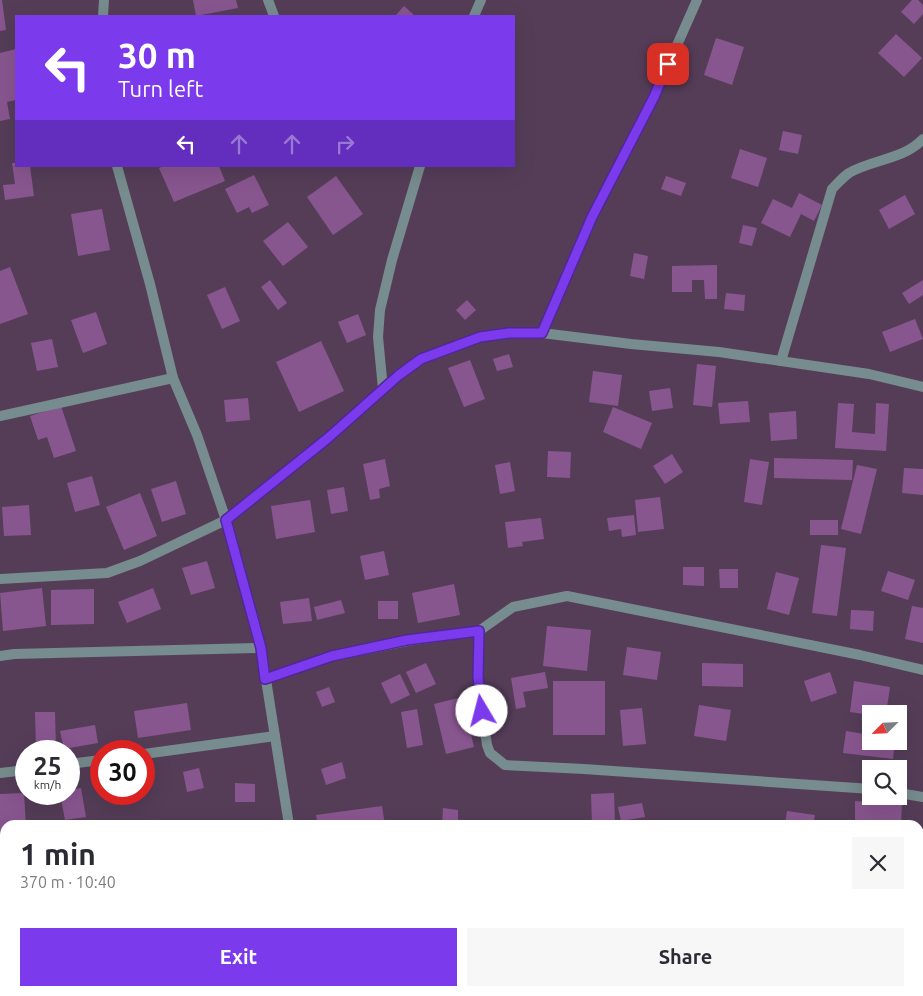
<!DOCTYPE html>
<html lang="en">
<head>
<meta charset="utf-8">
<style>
  body { margin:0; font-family:Ubuntu,sans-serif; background:#f7f7f7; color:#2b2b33; height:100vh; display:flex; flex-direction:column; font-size:19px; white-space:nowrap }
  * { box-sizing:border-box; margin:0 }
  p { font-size:16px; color:#7c7c81 }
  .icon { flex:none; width:28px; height:28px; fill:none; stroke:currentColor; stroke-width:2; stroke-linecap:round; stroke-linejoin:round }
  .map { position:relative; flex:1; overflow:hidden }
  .details { position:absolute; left:0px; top:820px; width:924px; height:176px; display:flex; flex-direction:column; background:#fff; border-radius:15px 15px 0 0; box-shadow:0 5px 20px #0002 }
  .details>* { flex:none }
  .banner { position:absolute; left:15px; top:15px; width:500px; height:152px; border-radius:0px; box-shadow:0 5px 20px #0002; background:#7c3aed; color:#fff; overflow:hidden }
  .needle { width:32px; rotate:246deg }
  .tools { position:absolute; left:862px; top:705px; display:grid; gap:10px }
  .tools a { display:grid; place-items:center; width:45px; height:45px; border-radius:0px; background:#fff; box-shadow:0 5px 20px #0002; font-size:25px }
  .speed { position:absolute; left:15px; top:740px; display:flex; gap:10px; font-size:25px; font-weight:700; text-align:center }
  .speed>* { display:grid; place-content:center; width:65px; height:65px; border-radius:50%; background:#fff; box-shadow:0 5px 20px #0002; line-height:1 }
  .speed small { font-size:12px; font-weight:400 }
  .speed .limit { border:8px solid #d22; background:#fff; color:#111 }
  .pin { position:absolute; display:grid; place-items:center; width:42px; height:42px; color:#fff; margin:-21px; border-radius:10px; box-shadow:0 2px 8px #0006 }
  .me { position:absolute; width:55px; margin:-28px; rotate:352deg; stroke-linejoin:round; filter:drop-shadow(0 0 4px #0008) }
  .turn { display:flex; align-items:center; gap:18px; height:105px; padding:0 20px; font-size:22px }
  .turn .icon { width:65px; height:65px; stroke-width:2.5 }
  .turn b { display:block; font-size:35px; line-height:42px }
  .lanes { display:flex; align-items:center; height:48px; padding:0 20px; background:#0003; justify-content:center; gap:25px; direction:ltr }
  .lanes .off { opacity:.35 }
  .round { display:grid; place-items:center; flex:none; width:52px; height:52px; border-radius:0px; background:#f7f7f7 }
  .headline { display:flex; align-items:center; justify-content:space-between; height:85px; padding:0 20px }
  h1 { font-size:30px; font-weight:700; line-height:38px }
  .action { display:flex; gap:10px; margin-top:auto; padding:10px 20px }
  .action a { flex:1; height:58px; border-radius:0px; background:#7c3aed; color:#fff; font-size:20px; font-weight:700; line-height:58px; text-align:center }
  .action a+a { background:#f7f7f7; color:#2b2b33 }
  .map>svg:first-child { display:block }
  .building { fill:#88568f }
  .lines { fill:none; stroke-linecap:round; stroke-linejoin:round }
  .service { stroke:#778c8e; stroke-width:10 }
  .minor { stroke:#778c8e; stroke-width:10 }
  .route-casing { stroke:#51269a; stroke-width:12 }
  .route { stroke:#7c3aed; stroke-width:9 }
</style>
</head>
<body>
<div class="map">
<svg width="923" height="996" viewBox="0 0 923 996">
  <rect width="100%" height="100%" fill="#553d58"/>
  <path class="building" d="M0,0h2l4,30 -6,1z
    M193,0h43l2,8 -42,8z
    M912,0h6l5,5v9l-9,10 -13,-12z
    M404,6l11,10h-20z
    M896,34l26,24 -18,19 -26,-24z
    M716,38l28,9 -12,38 -28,-10z
    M16,49v51l-9,2 3,17 -10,2v-68z
    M783,131l19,4 -4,19 -19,-4z
    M740,149l27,9 -9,29 -27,-9z
    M12,163h4v3h14l4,30 -29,4 -2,-15 12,-1z
    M164,166h55l6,15 -51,21 -15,-34z
    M254,175l15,30 -17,8 -3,-6 -12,6 -12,-24z
    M336,176l27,38 -30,21 -26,-38z
    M666,176l20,7 -5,13 -20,-7z
    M799,193l23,12 -8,16 -13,-7 -11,23 -29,-14 12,-24 19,9z
    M905,195l10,19 -26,15 -10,-19z
    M102,209l8,41 -32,6 -7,-42z
    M288,222l20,25 -25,19 -20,-25z
    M743,225l14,3 -5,18 -13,-3z
    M634,253l14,3 -4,23 -14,-3z
    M717,265v34h-12l-1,-19h-12v12h-20v-26z
    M10,267l18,47 -28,10v-53z
    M270,280l17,23 -9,7 -17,-23z
    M923,280v15l-14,9 -7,-11z
    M225,287l15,34 -18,8 -15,-34z
    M726,293l19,2 -1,16 -20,-2z
    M467,300l9,10 -11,10 -9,-10z
    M96,312l11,32 -24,9 -12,-33z
    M358,314l8,21 -19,8 -9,-21z
    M915,319l8,20 -33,13 -8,-20z
    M52,339l6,28 -21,4 -6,-28z
    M321,341l23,50 -45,21 -23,-50z
    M509,354l4,13 -16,4 -4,-12z
    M470,360l15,39 -21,8 -16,-39z
    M697,364l19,2 -4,41 -19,-2z
    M593,371l29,4 -4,31 -29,-4z
    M670,388l3,20 -21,3 -3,-20z
    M248,398l2,22 -24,2 -2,-22z
    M748,401l2,21 -30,2 -2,-21z
    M838,403l16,1 -2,28 23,2 1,-31 13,1 -3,47 -51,-3z
    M61,406l15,45 -22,7 -7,-21 -9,3 -8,-24z
    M613,407l39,16 -11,26 -38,-17z
    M796,411l1,28 -26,2 -2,-28z
    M548,451l23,1 -1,26 -23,-1z
    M672,454l11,18 -18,12 -12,-18z
    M774,458l79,2 -1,20 -78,-2z
    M385,459l5,27 -11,3 1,9 -10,2 -7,-36z
    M750,459l19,3 -7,43 -18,-3z
    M510,462l5,29 -15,3 -5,-29z
    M857,465l20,4 -16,65 -20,-5z
    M904,468l19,1v26l-21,-2z
    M92,476l8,29 -25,7 -8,-29z
    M176,481l10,33 -24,8 -11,-33z
    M344,487l4,24 -17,3 -4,-24z
    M140,493l17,43 -33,14 -18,-43z
    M660,497l4,32 -26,3 -3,-32z
    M310,500l5,32 -39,7 -5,-33z
    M29,505l2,30 -27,1 -2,-29z
    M634,515l2,20 -14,2 -1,-8 -12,2 -2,-13z
    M541,518l3,21 -22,3 1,4 -15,2 -3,-26z
    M810,520h28v15h-28z
    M821,545l25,3 -9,68 -25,-3z
    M384,551l5,24 -24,5 -5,-24z
    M207,561l8,27 -24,7 -9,-27z
    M683,567h21v19l-21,-1z
    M719,569h19v19h-18z
    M888,571l27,9 -7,20 -27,-9z
    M776,572l23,6 -10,37 -22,-6z
    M454,584l6,31 -42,8 -6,-30z
    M42,588l4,38 -43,5 -3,-38z
    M153,588l8,21 -34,14 -9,-21z
    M94,589v35l-43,1v-35z
    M309,598l3,23 -29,3 -3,-22z
    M341,600l4,13 -28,7 -3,-13z
    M378,601h20v18h-20z
    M912,606l11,2v35l-18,-4z
    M851,610l23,1 -1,20 -23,-2z
    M547,626l44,4 -4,41 -44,-5z
    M627,647l34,5 -4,28 -34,-5z
    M426,663l10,21 -20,9 -10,-21z
    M702,663l41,1v23l-41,-1z
    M545,672l3,16 -25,4 3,15 -10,2 -5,-31z
    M830,672l7,21 -26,9 -7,-21z
    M400,674l10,21 -19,9 -10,-21z
    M553,681h52v54h-52z
    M854,681l36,6 -4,27h-15v1l-21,-3z
    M329,687l6,15 -13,5 -6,-15z
    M462,697l12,50 -28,7 -12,-50z
    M187,703l4,27 -53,8 -4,-27z
    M699,705l32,5 -5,31 -32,-5z
    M642,708l4,36 -23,2 -3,-36z
    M417,709l6,36 -16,3 -6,-36z
    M35,712h20l1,36h-20z
    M95,725l3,18 -34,6 -4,-18z
    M846,731l25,4v6h24l-2,18 -50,-6z
    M342,762l4,16 -20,7 -5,-16z
    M199,768l5,20 -17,4 -4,-20z
    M235,783l20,1v18h-20z
    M81,788l5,29 -21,3 -5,-26h9v-4z
    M24,793l2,32h-21v9h-5v-40z
    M614,793l1,32h-23l-1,-31z
    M104,794h23v1l-22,4z
    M855,801l47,3 -1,18 -46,-2z
    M642,803l3,14 -24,4 -3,-14z
    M382,806l3,19h-67l-2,-10z
    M443,808l15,2v11l29,3v1h-45z
    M787,811l28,4 -2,10h-28z
    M5,852v29l-5,1v-29z
    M5,942v45l-5,2v-46z
    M65,991h29v5h-28z
    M238,991h27l1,5h-27z
    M281,991h25v5h-25z
    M315,991h25l-1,5h-24z
    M350,991h34v5h-34z"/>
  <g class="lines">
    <path class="service" d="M781,361l51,-172c5,-5 11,-12 17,-16 24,-14 54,-13 74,-34
      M0,416l173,-38
      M0,656l14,-2 247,-6
      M144,754l131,-18
      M69,764l32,-4
      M0,773l26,-3
      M0,911h5"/>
    <path class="minor" d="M268,0l6,16
      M103,16l1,-16
      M474,16l7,-16
      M117,166l33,118 23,94 24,57 29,85 35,128 28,177
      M542,333l50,-116 62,-120 43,-97
      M383,389l-5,-52 2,-27 12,-50 28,-94
      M0,579l107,-6 33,-12 86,-41 102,-82 71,-63 22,-16 59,-22 29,-4h33l89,11 88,8 150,22 54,13
      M479,631l-1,46 9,68 3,8 15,12 79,4 287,20
      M265,679l67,-23 75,-15 72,-10 34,-24 54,-11 293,59 63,15
      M899,793l24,4
      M919,925l4,-68
      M919,962h4
      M897,991l17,1
      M186,996l1,-5"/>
  </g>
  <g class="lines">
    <g class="route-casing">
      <path id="route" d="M482,711l-4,-34 1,-46 -72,9 -75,16 -67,23 -4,-31 -35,-128 102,-82 71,-63 22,-16 59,-22 29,-4h33l50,-116 62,-120 14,-33"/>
    </g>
    <use href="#route" class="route"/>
  </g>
</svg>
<div class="tools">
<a><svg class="needle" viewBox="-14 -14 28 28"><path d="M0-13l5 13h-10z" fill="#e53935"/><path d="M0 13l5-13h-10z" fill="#7c7c81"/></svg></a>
<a><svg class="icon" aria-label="search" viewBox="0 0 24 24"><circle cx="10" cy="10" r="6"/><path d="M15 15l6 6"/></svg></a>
</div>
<div class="speed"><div>25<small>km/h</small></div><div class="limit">30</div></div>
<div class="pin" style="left:668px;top:64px;background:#d93025"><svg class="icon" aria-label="arrive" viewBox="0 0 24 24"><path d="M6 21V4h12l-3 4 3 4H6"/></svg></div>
<svg class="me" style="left:482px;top:711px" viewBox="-20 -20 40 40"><circle r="19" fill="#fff"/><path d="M0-13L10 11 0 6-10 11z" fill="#7c3aed"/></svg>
<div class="banner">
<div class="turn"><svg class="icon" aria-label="left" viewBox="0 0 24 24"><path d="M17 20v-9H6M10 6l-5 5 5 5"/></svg><div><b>30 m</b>Turn left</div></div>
<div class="lanes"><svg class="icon" aria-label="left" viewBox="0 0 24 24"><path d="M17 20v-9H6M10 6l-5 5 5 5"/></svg><svg class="icon off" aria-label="ahead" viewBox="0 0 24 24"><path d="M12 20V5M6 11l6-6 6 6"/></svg><svg class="icon off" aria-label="ahead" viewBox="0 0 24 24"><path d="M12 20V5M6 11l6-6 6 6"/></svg><svg class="icon off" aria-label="right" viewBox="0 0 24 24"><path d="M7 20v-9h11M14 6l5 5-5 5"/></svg></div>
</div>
<section class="details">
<div class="headline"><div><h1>1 min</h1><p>370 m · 10:40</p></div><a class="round"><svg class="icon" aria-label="close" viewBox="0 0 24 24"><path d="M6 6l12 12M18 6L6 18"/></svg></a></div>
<div class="action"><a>Exit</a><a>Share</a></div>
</section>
</div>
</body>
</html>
